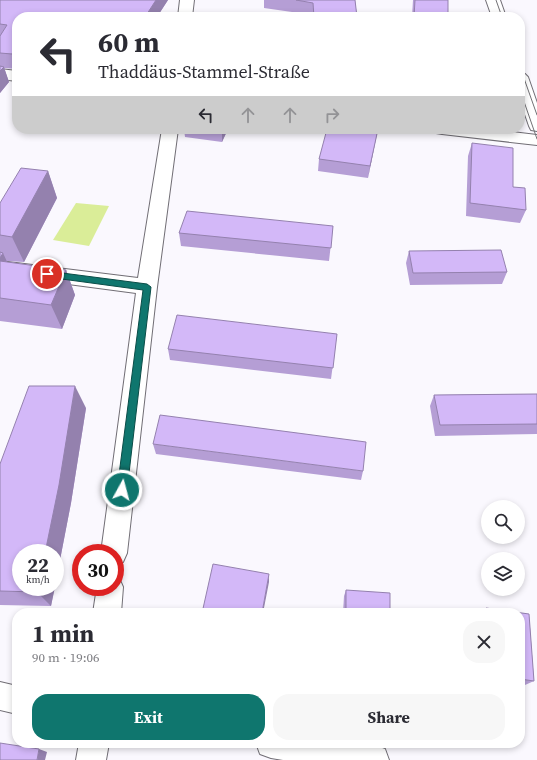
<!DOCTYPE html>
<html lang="en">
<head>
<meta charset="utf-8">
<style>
  body { margin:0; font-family:"Source Serif 4",serif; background:#f7f7f7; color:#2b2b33; height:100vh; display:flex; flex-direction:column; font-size:15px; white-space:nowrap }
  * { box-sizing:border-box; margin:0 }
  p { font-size:13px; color:#7c7c81 }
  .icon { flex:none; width:22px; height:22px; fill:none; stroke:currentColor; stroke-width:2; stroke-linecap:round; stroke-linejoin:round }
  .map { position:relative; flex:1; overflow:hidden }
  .side { position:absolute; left:12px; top:608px; width:513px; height:140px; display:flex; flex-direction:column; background:#fff; border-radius:16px; box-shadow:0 2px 6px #0003 }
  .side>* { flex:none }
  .hud { position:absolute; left:12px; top:12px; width:513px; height:122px; border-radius:16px; box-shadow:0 2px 6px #0003; background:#fff; color:#2b2b33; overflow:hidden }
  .controls { position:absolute; left:481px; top:500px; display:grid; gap:8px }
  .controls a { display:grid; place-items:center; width:44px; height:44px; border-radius:50%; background:#fff; box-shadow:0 2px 6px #0003; font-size:20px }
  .speed { position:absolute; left:12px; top:544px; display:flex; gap:8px; font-size:20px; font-weight:700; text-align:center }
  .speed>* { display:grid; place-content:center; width:52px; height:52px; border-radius:50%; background:#fff; box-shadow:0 2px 6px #0003; line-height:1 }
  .speed small { font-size:10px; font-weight:400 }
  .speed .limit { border:6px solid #d22; background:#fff; color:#111 }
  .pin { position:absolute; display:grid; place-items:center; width:34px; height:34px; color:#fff; margin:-17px; border:2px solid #fff; border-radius:50%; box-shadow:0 1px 4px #0007 }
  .me { position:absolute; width:44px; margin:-22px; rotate:7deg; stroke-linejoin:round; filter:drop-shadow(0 0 3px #0008) }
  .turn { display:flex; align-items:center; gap:14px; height:84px; padding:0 20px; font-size:18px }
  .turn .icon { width:52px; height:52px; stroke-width:2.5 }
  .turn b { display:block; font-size:28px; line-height:34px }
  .lanes { display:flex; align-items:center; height:38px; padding:0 20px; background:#0003; justify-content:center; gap:20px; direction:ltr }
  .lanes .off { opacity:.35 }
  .round { display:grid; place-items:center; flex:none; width:42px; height:42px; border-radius:16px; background:#f7f7f7 }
  .head { display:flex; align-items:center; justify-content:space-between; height:68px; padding:0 20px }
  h1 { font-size:24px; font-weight:700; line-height:30px }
  .button { display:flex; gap:8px; margin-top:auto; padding:8px 20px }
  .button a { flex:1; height:46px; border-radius:16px; background:#0f766e; color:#fff; font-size:16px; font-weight:700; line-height:46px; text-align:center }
  .button a+a { background:#f7f7f7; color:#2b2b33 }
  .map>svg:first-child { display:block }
  .green { fill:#daed98 }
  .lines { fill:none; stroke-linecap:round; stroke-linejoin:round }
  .street-casing { stroke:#716e75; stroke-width:2 }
  .secondary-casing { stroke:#716e75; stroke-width:2 }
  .street { fill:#fff; fill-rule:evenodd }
  .secondary { fill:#fff; fill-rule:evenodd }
  .tram { stroke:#727175; stroke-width:1 }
  .wall { fill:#b59ed5 }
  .shaded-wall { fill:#9481ae }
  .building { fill:#d3b8f8; stroke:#9481ae }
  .route { fill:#0f766e; stroke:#0a4d48 }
</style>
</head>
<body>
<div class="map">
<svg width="537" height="760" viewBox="0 0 537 760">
  <rect width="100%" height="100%" fill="#faf8fe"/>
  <path class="green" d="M76,203l33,3 -20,40 -36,-6z"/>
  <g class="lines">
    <g class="street-casing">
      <path id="street" d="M180,0h14l-2,17h-14z
        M0,69l17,2v10l-17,-2z
        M162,129h16l-21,158 -30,266 -4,9 -8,3v-12h-14l35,-260 -136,-18v-14l138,17z
        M434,129h54l49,6v10l-95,-11 -6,-1z
        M115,576l4,2 4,9 -2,26h-28l4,-26h18z
        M0,682l17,4v28l-17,-4z
        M79,743h30l-3,17h-30z
        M256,743h106l12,2 11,4 4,11h-106l-12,-2 -11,-4z"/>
    </g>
    <g class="secondary-casing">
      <path id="secondary" d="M486,0h14l6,17h-14z
        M520,72l5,2 3,3 9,26v28l-6,-1 -2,-4 -9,-26z"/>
    </g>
    <use href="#street" class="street"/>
    <use href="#secondary" class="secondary"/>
    <path class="tram" d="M496,0l6,17
      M520,67l17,48
      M520,90l17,49"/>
  </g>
  <path class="wall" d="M0,0h168l-11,17h-140v52l-13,-1 5,14 -9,11z
    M264,0h91l2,17h-44v-2l-49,-7z
    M413,0h35v17h-36z
    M184,129h44l-6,13 -37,-5z
    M378,129l-10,49 -50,-7 1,-12z
    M472,143l41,44 13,23 -6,13 -54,-7 2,-60z
    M48,171l9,27 -33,64 -17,-1v1l59,8 9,25 -13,34 -62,-8v-118z
    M333,226l-4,35 -148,-15 -2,-13z
    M409,251l98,21 -5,12 -92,1 -4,-22z
    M337,334l-6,45 -161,-19 -2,-11z
    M537,394v40l-102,2 -5,-30 4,-11z
    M86,408l-15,95 -20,103 -51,-1v-141z
    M153,444l210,27 -2,9 -205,-26z
    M346,590l44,23h-47l1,-17z
    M486,608l43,6 5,67 -9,4h-5v-72h-39z"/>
  <path class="shaded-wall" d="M156,0h12l-11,17h-12z
    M17,46v23l-5,-15z
    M4,67l5,15 -9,11v-22z
    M222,129h6l-6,13z
    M378,129l-10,49 2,-12z
    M48,171l9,27 -33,64 -12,-25z
    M3,253l12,26 -15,-15v-6z
    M66,270l9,25 -13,34 -11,-24z
    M75,386l11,22 -15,95 -16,83v-33h-10z
    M269,574v8l-6,31h-1z
    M38,587h17l-4,19 -14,-14z
    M39,749l8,3 -2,8h-8z"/>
  <path class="building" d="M0,0h156l-11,17h-128v29l-5,8 -12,-1v-17l7,-11 -7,-1z
    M296,0h59l2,17h-43l-1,-14z
    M415,0h33v17h-34z
    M0,66l4,1 -4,4z
    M327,129h51l-8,37 -51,-7z
    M472,143l41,5v39l12,1 1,22 -56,-7z
    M21,168l27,3 -36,66 -12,-2v-32z
    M187,211l146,15 -2,22 -152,-15z
    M501,250l6,22 -94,1 -4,-22z
    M0,252l3,1 -3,5z
    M0,261l66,9 -15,35 -51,-7z
    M177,315l160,19 -4,34 -165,-19z
    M29,386h46l-16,99 -14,68h-24v34h17l-1,5 -37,-1v-127z
    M537,394v30l-97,1 -6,-30z
    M160,415l206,27 -3,29 -210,-27z
    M213,564l56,10 -7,39h-60z
    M346,590l44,3v20h-44z
    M486,608l43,6 5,67 -14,-2v-66h-33z
    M0,743l39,6 -2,11h-37z"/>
  <path class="route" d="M47,271l100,13 4,3 -24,203 -2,4 -3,1 -4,-1 -1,-4 26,-200 -96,-13 -4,-3z"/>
</svg>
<div class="controls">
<a><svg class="icon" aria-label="search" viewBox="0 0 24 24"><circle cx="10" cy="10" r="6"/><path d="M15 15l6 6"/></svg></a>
<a><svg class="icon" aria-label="layers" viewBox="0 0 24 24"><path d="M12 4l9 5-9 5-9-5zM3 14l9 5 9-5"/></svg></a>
</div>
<div class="speed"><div>22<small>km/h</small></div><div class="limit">30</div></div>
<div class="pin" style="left:47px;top:274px;background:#d93025"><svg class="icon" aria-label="arrive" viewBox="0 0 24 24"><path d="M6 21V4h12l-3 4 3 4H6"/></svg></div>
<svg class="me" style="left:122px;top:490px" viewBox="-20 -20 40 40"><circle r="17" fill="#0f766e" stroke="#fff" stroke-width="3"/><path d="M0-11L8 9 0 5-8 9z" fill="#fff"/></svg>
<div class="hud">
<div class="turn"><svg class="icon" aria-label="left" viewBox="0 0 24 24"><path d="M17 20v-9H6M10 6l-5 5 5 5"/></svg><div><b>60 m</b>Thaddäus-Stammel-Straße</div></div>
<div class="lanes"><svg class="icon" aria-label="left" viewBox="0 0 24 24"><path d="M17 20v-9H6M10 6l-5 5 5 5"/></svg><svg class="icon off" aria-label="ahead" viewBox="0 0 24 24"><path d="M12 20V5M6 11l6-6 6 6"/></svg><svg class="icon off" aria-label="ahead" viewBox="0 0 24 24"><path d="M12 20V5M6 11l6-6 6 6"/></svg><svg class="icon off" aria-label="right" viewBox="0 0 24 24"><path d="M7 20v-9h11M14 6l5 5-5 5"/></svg></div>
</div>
<section class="side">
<div class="head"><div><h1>1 min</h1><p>90 m · 19:06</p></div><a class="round"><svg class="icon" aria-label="close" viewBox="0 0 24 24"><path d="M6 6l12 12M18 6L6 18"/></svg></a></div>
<div class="button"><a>Exit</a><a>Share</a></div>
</section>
</div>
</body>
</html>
